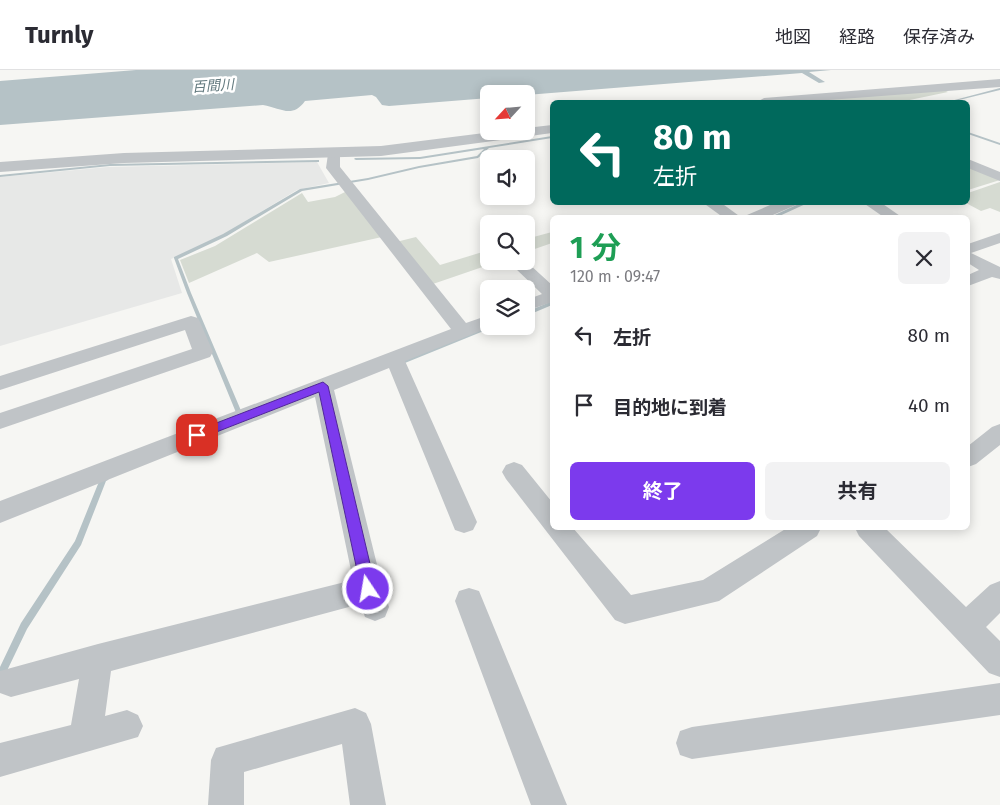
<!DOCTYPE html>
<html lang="ja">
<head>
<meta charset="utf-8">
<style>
  body { margin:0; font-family:"Fira Sans","Noto Sans JP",sans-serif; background:#f2f2f3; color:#2b2b33; height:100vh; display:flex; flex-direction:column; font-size:19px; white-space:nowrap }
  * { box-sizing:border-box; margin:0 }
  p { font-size:16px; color:#7c7c81 }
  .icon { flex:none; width:28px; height:28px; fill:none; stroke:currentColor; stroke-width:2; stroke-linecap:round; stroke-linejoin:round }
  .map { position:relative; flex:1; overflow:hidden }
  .sheet { position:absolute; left:550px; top:145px; width:420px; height:315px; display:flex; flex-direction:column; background:#fff; border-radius:8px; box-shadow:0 2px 12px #0003 }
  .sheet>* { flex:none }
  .top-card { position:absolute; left:550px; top:30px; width:420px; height:105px; border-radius:8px; box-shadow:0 2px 12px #0003; background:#00695c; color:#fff; overflow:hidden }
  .needle { width:32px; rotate:244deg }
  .buttons { position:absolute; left:480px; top:15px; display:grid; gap:10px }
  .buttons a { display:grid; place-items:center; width:55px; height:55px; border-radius:8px; background:#fff; box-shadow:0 2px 12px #0003; font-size:25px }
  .pin { position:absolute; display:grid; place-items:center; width:42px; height:42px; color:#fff; margin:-21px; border-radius:10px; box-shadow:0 2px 8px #0006 }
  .me { position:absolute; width:55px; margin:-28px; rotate:348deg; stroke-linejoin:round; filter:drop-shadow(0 0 4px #0008) }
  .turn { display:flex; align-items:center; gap:18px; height:105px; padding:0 20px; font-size:22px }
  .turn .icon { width:65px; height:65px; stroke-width:2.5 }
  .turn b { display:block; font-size:35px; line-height:42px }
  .round { display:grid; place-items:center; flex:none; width:52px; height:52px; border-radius:8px; background:#f2f2f3 }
  .summary { display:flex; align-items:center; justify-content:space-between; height:85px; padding:0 20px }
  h1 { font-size:30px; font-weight:700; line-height:38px; color:#1e9e55 }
  .action { display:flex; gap:10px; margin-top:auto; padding:10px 20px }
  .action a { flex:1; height:58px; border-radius:8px; background:#7c3aed; color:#fff; font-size:20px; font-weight:700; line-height:58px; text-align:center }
  .action a+a { background:#f2f2f3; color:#2b2b33 }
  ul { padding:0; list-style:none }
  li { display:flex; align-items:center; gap:15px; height:70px; padding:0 20px }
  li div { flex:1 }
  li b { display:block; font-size:19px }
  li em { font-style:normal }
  header { display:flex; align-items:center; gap:30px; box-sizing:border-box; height:70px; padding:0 25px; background:#fff; border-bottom:1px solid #e1e1e2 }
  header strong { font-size:24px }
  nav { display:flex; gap:28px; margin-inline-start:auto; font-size:18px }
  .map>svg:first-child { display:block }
  .built { fill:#e7e8e7 }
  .green { fill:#d6dbd2 }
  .water { fill:#b5c2c6 }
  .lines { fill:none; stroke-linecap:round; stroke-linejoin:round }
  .stream { fill:#b5c2c6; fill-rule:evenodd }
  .minor { fill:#c0c4c7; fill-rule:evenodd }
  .tertiary { fill:#c0c4c7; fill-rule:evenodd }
  .route { fill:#7c3aed; stroke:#51269a }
  .labels { text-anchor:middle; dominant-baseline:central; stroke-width:5; stroke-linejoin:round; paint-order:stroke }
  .far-water-label { font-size:14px; font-style:italic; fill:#637a7f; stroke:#fff }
</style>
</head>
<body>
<header>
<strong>Turnly</strong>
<nav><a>地図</a><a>経路</a><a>保存済み</a></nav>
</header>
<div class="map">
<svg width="1000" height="735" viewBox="0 0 1000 735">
  <rect width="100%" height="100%" fill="#f6f6f3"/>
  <path class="built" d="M317,92l12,21 -32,7 -86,52 -40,17 11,34 -182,53v-169l108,-10z"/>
  <path class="green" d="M944,20l4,2 -48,10h-77l-5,-3z
    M971,98l29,12 -32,10v-21z
    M1000,112v30l-10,-4 -9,3 -15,-8 3,-2 -1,-8z
    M347,121l35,46 -113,25 -12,-9 -68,30 -9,-23 35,-14 87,-53 6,9 27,-5z
    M552,162v11l-26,9v-13z
    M416,167l24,28 49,-15v11h11l-70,24 -34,-43z"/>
  <path class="water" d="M136,0h695l-22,2 16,10 -6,1 -17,-10 -276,22 -37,-1v4l-100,8 -7,-1 -6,-8 -4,-2 -67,6c-13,18 -24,7 -42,4l-263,20v-44z"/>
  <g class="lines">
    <path class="stream" d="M1000,18v2l-49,12h-4z
      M968,62l32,11v2l-32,-11z
      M552,66v2l-63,10 -11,10 -59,10 -51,12 -66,11 -75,45 -49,23 13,34 51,120 -1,2h-4l-50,-122 -13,-35v-1l49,-23 77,-45 68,-11 51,-12 58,-10 7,-7 -64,10 -64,1 -2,-1 1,-1 65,-1z
      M318,90h1v2l-209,4 -110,11v-2l110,-11z
      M803,132h7l-35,16h-7z
      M550,232h2v3l-26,11v-4z
      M489,256h7l-96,39h-4l-1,-1 1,-1z
      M106,405l2,1 1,2 -1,2 -2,1 -25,64 -54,84 -24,50 -3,1v-13l21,-44 54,-82 25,-62 1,-2z"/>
    <path class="minor" d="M334,80l6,4v13l126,156 23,-8v11h4l-88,35 72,161 -4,8 -9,3 -9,-3 -66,-162 -55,22 49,199 6,18 -4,10 -10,4 -10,-4 -5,-13 -249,67 -6,45 22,-6 11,5 5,11 -5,11 -138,40v-34l71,-18 8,-46 -68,18 -11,-4v-22l98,-27 255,-64 -38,-183 -315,126v-22l451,-172 -125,-161 2,-14z
      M968,89l32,13v9l-32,-13z
      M702,132h18l22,16h-18z
      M777,132h21l-2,3 -30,13h-21l2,-3z
      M862,132h18l23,16h-18z
      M1000,163v10l-29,10 29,14v12l-8,-2 -24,9v-11l11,-5 -11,-7v-19z
      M523,193l6,1 23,21v17l-26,9v-11l16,-6 -27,-26 2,-4z
      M191,246l7,2 2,4 13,30 -3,5 -210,72v-16l192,-64 -7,-19 -185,60v-14z
      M1000,354v21l-24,19 -8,3v-21l24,-19z
      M514,392l8,3 30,37v26h21l58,67 72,-15 84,-52h34l-4,8 -98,65 -94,23 -10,-4 -109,-141 -4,-7 4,-7z
      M855,458h30l81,79 24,-22 10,-4v32l-14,14 14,14v36l-11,-4 -130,-137z
      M469,518l10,3 88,214h-36l-76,-204 4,-10z
      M1000,613v32l-308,44 -12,-4 -4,-12 4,-12 12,-4z
      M355,638l11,5 5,11 15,81h-36l-8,-61 -98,28v33h-36l3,-45 5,-12z"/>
    <path class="tertiary" d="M1000,9v8l-198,15h-45l7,-4z
      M552,55v8l-171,23 -257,7 -124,9v-10l124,-9 257,-7 119,-15h26v-3z"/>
  </g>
  <path class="route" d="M323,312l5,4 48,203 -3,5 -5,2 -4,-2 -3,-5 -42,-197 -118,46 -4,1 -5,-4 1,-3z"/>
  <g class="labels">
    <g class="far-water-label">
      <text transform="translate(213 16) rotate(-4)">百間川</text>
    </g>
  </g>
</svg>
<div class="buttons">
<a><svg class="needle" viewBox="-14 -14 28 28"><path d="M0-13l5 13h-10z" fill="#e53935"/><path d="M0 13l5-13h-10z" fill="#7c7c81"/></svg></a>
<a><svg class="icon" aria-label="sound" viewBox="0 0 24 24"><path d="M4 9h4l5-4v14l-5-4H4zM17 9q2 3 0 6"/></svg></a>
<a><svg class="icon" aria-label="search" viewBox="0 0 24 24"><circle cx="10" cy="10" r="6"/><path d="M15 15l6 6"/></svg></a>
<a><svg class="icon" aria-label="layers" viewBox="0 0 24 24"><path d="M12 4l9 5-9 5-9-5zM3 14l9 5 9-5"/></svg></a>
</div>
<div class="pin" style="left:197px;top:365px;background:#d93025"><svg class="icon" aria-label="arrive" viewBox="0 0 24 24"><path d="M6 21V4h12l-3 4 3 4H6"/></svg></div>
<svg class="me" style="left:368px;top:519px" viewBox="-20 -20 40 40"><circle r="17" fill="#7c3aed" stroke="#fff" stroke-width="3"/><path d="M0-11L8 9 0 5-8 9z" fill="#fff"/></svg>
<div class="top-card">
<div class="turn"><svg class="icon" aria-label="left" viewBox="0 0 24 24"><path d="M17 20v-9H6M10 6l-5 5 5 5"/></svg><div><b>80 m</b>左折</div></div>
</div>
<section class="sheet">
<div class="summary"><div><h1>1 分</h1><p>120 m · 09:47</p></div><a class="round"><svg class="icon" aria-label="close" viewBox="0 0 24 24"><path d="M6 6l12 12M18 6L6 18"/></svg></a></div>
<ul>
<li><svg class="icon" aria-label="left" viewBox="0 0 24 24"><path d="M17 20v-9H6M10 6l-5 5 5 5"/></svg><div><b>左折</b></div><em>80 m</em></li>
<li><svg class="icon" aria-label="arrive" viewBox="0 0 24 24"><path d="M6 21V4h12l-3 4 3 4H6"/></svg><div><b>目的地に到着</b></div><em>40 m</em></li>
</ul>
<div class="action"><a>終了</a><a>共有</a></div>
</section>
</div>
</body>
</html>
